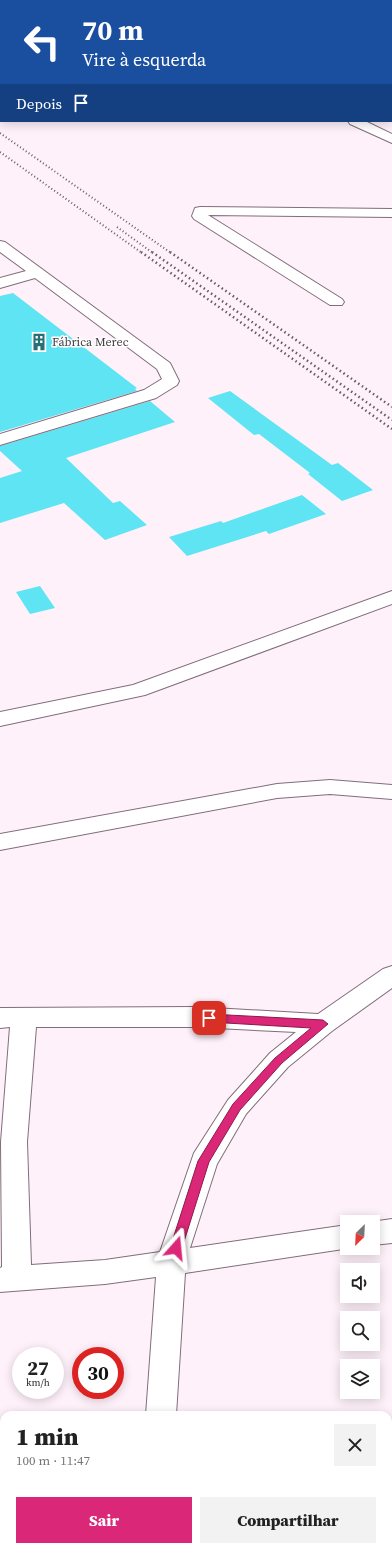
<!DOCTYPE html>
<html lang="pt">
<head>
<meta charset="utf-8">
<style>
  body { margin:0; font-family:"Source Serif 4",serif; background:#f2f2f2; color:#222; height:100vh; display:flex; flex-direction:column; font-size:15px; white-space:nowrap }
  * { box-sizing:border-box; margin:0 }
  p { font-size:13px; color:#767676 }
  .icon { flex:none; width:22px; height:22px; fill:none; stroke:currentColor; stroke-width:2; stroke-linecap:round; stroke-linejoin:round }
  .map { position:relative; flex:1; overflow:hidden }
  .drawer { position:absolute; left:0px; top:1411px; width:392px; height:140px; display:flex; flex-direction:column; background:#fff; border-radius:12px 12px 0 0; box-shadow:0 2px 10px #0003 }
  .drawer>* { flex:none }
  .guide { position:absolute; left:0px; top:0px; width:392px; height:122px; box-shadow:0 2px 10px #0003; background:#1a4fa0; color:#fff; overflow:hidden }
  .needle { width:26px; rotate:204deg }
  .buttons { position:absolute; left:340px; top:1215px; display:grid; gap:8px }
  .buttons a { display:grid; place-items:center; width:40px; height:40px; border-radius:0px; background:#fff; box-shadow:0 2px 10px #0003; font-size:20px }
  .speed { position:absolute; left:12px; top:1347px; display:flex; gap:8px; font-size:20px; font-weight:700; text-align:center }
  .speed>* { display:grid; place-content:center; width:52px; height:52px; border-radius:50%; background:#fff; box-shadow:0 2px 10px #0003; line-height:1 }
  .speed small { font-size:10px; font-weight:400 }
  .speed .limit { border:6px solid #d22; background:#fff; color:#111 }
  .pin { position:absolute; display:grid; place-items:center; width:34px; height:34px; color:#fff; margin:-17px; border-radius:8px; box-shadow:0 2px 6px #0006 }
  .me { position:absolute; width:44px; margin:-22px; rotate:18deg; stroke-linejoin:round; filter:drop-shadow(0 0 3px #0008) }
  .turn { display:flex; align-items:center; gap:14px; height:84px; padding:0 16px; font-size:18px }
  .turn .icon { width:52px; height:52px; stroke-width:2.5 }
  .turn b { display:block; font-size:28px; line-height:34px }
  .then { display:flex; align-items:center; height:38px; padding:0 16px; background:#0003; gap:8px; font-size:15px }
  .round { display:grid; place-items:center; flex:none; width:42px; height:42px; border-radius:0px; background:#f2f2f2 }
  .head { display:flex; align-items:center; justify-content:space-between; height:68px; padding:0 16px }
  h1 { font-size:24px; font-weight:800; line-height:30px }
  .primary-button { display:flex; gap:8px; margin-top:auto; padding:8px 16px }
  .primary-button a { flex:1; height:46px; border-radius:0px; background:#db2777; color:#fff; font-size:16px; font-weight:800; line-height:46px; text-align:center }
  .primary-button a+a { background:#f2f2f2; color:#222 }
  .map>svg:first-child { display:block }
  .building { fill:#5ee4f3 }
  .lines { fill:none; stroke-linecap:round; stroke-linejoin:round }
  .minor-casing { stroke:#816d7b; stroke-width:2 }
  .minor { fill:#fff; fill-rule:evenodd }
  .rail-far1 { stroke:#665c63; stroke-width:2; stroke-dasharray:1 2.5; stroke-linecap:butt }
  .rail { stroke:#665c63; stroke-width:2.5; stroke-dasharray:1.5 3; stroke-linecap:butt }
  .route { fill:#db2777; stroke:#8e194d }
  .labels { text-anchor:middle; dominant-baseline:central; stroke-width:3; stroke-linejoin:round; paint-order:stroke }
  .far-poi-label { font-size:12px; fill:#41393f; stroke:#fff; text-anchor:start }
</style>
</head>
<body>
<div class="map">
<svg width="392" height="1551" viewBox="0 0 392 1551">
  <rect width="100%" height="100%" fill="#fff1fa"/>
  <path class="building" d="M13,293l124,95 -2,1 2,2 -137,41v-136z
    M230,391l102,74 6,-2 35,27 -31,11 -34,-27 2,-1 -51,-39 -5,1 -46,-37z
    M150,401l25,21 -109,36 47,45 7,-2 27,24 -42,15 -41,-37 -64,20v-45l22,-7 -22,-20v-5z
    M302,495l24,19 -57,20 -3,-3 -79,25 -18,-19 52,-16 2,2z
    M40,586l15,22 -25,6 -14,-22z"/>
  <g class="lines">
    <g class="minor-casing">
      <path id="minor" d="M136,0h13l1,1h-13z
        M301,0h13l1,1h-13z
        M0,8h1v6h-1z
        M391,8h1v8h-1z
        M391,34l1,1v8l-1,-1z
        M0,108h1l-1,9z
        M348,121h17l27,13v9l-42,-19z
        M200,207l192,2v8l-184,-2 134,84 2,3 -2,3h-12l-136,-86 -2,-3 3,-8z
        M0,241l5,1 165,121 9,18 -2,4 -21,13 -156,47v-11l144,-44 18,-11 -5,-10 -122,-91 -35,10v-10l26,-7 -26,-19z
        M392,591v13l-247,91 -145,31v-14l133,-27z
        M330,780l62,5v14l-62,-5 -53,4 -277,52v-16l277,-50z
        M392,966v22l-60,43 -44,36 -42,47 -29,50 -27,84 157,-23v23h3l-165,25 -9,142h-30l10,-138 -51,7 -105,8v-24l2,-1 -1,-125 9,-115 -10,1v-20l196,-1 122,7 65,-45zM36,1027h160l100,5 -26,21 -42,47 -34,53 -34,99 -55,8 -74,5 -4,-123z
        M392,1219v24l-19,2v-23h-2z
        M134,1547h32l-1,4h-32z"/>
    </g>
    <use href="#minor" class="minor"/>
    <path class="rail-far1" d="M0,133l171,120
      M0,152l142,101
      M117,227l36,26"/>
    <path class="rail" d="M141,252l251,177
      M152,252l240,168
      M170,252l222,155"/>
  </g>
  <path class="route" d="M209,1014l114,6 5,4 -46,39 -42,47 -31,52 -27,86 -2,4 -4,1 -4,-1 -2,-4 28,-87 35,-57 42,-46 36,-30 -102,-6 -5,-4z"/>
  <defs>
    <g id="building-bare" transform="scale(1.38)"><path d="M-4-6H4V6H1V3H-1V6H-4ZM-2.5-4.3h1.7v1.8h-1.7ZM.8-4.3h1.7v1.8H.8ZM-2.5-1h1.7V.8h-1.7ZM.8-1h1.7V.8H.8Z" fill="#256f77" stroke="#fff" stroke-width="2.5" paint-order="stroke"/></g>
  </defs>
  <g fill-rule="evenodd">
    <use href="#building-bare" x="39" y="342"/>
  </g>
  <g class="labels">
    <g class="far-poi-label">
      <text x="52" y="342">Fábrica Merec</text>
    </g>
  </g>
</svg>
<div class="buttons">
<a><svg class="needle" viewBox="-14 -14 28 28"><path d="M0-13l5 13h-10z" fill="#e53935"/><path d="M0 13l5-13h-10z" fill="#767676"/></svg></a>
<a><svg class="icon" aria-label="sound" viewBox="0 0 24 24"><path d="M4 9h4l5-4v14l-5-4H4zM17 9q2 3 0 6"/></svg></a>
<a><svg class="icon" aria-label="search" viewBox="0 0 24 24"><circle cx="10" cy="10" r="6"/><path d="M15 15l6 6"/></svg></a>
<a><svg class="icon" aria-label="layers" viewBox="0 0 24 24"><path d="M12 4l9 5-9 5-9-5zM3 14l9 5 9-5"/></svg></a>
</div>
<div class="speed"><div>27<small>km/h</small></div><div class="limit">30</div></div>
<div class="pin" style="left:209px;top:1018px;background:#d93025"><svg class="icon" aria-label="arrive" viewBox="0 0 24 24"><path d="M6 21V4h12l-3 4 3 4H6"/></svg></div>
<svg class="me" style="left:176px;top:1248px" viewBox="-20 -20 40 40"><path d="M0-17L14 15 0 8-14 15z" fill="#db2777" stroke="#fff" stroke-width="4"/></svg>
<div class="guide">
<div class="turn"><svg class="icon" aria-label="left" viewBox="0 0 24 24"><path d="M17 20v-9H6M10 6l-5 5 5 5"/></svg><div><b>70 m</b>Vire à esquerda</div></div>
<div class="then">Depois<svg class="icon" aria-label="arrive" viewBox="0 0 24 24"><path d="M6 21V4h12l-3 4 3 4H6"/></svg></div>
</div>
<section class="drawer">
<div class="head"><div><h1>1 min</h1><p>100 m · 11:47</p></div><a class="round"><svg class="icon" aria-label="close" viewBox="0 0 24 24"><path d="M6 6l12 12M18 6L6 18"/></svg></a></div>
<div class="primary-button"><a>Sair</a><a>Compartilhar</a></div>
</section>
</div>
</body>
</html>
